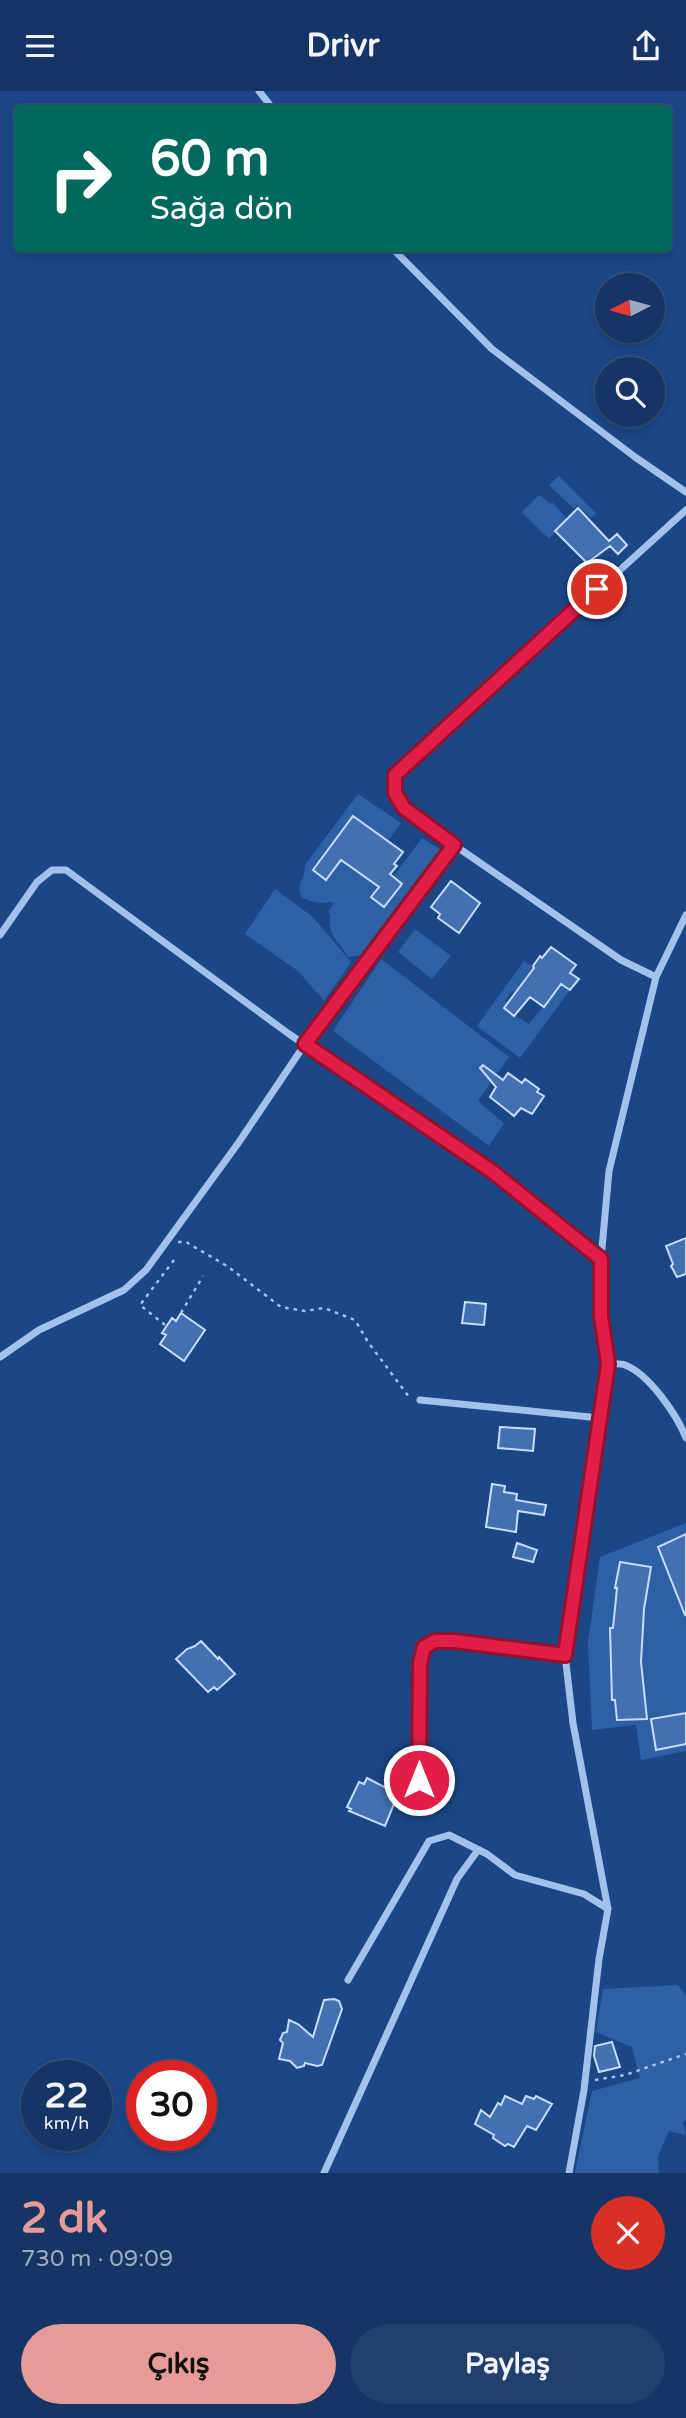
<!DOCTYPE html>
<html lang="tr">
<head>
<meta charset="utf-8">
<style>
  body { margin:0; font-family:"Varela Round",sans-serif; background:#21406e; color:#f1f3f6; height:100vh; display:flex; flex-direction:column; font-size:26px; white-space:nowrap }
  * { box-sizing:border-box; margin:0 }
  p { font-size:23px; color:#9dabbf }
  .icon { flex:none; width:38px; height:38px; fill:none; stroke:currentColor; stroke-width:2; stroke-linecap:round; stroke-linejoin:round }
  .map { position:relative; height:2082px; overflow:hidden }
  .side { display:flex; flex-direction:column; background:#143565; flex:1 }
  .side>* { flex:none }
  .banner { position:absolute; left:14px; top:14px; width:658px; height:147px; border-radius:7px; box-shadow:0 4px 10px #0003,0 0 0 2px #335079; background:#00695c; color:#fff; overflow:hidden }
  .needle { width:46px; rotate:264deg }
  .controls { position:absolute; left:595px; top:182px; display:grid; gap:14px }
  .controls a { display:grid; place-items:center; width:70px; height:70px; border-radius:50%; background:#143565; box-shadow:0 4px 10px #0003,0 0 0 2px #335079; font-size:35px }
  .speed { position:absolute; left:21px; top:1969px; display:flex; gap:14px; font-size:35px; font-weight:700; text-align:center }
  .speed>* { display:grid; place-content:center; width:91px; height:91px; border-radius:50%; background:#143565; box-shadow:0 4px 10px #0003,0 0 0 2px #335079; line-height:1 }
  .speed small { font-size:18px; font-weight:400 }
  .speed .limit { border:10px solid #d22; background:#fff; color:#111 }
  .pin { position:absolute; display:grid; place-items:center; width:60px; height:60px; color:#fff; margin:-30px; border:4px solid #fff; border-radius:50%; box-shadow:0 2px 7px #0007 }
  .me { position:absolute; width:77px; margin:-38px; rotate:0deg; stroke-linejoin:round; filter:drop-shadow(0 0 5px #0008) }
  .turn { display:flex; align-items:center; gap:24px; height:147px; padding:0 21px; font-size:32px }
  .turn .icon { width:91px; height:91px; stroke-width:2.5 }
  .turn b { display:block; font-size:49px; line-height:60px }
  .round { display:grid; place-items:center; flex:none; width:74px; height:74px; border-radius:37px; background:#21406e }
  .head { display:flex; align-items:center; justify-content:space-between; height:119px; padding:0 21px }
  h1 { font-size:42px; font-weight:800; line-height:52px; color:#e69b98 }
  .button { display:flex; gap:14px; margin-top:auto; padding:14px 21px }
  .button a { flex:1; height:80px; border-radius:42px; background:#e69b98; color:#111; font-size:28px; font-weight:800; line-height:80px; text-align:center }
  .button a+a { background:#21406e; color:#f1f3f6 }
  header { display:flex; justify-content:space-between; align-items:center; height:91px; padding:0 21px; background:#143565; font-size:32px; font-weight:800 }
  .map>svg:first-child { display:block }
  .green { fill:#2d60a5 }
  .building { fill:#4370b0; stroke:#c7dcf9; stroke-width:2 }
  .lines { fill:none; stroke-linecap:round; stroke-linejoin:round }
  .path { stroke:#a2c2ec; stroke-width:2.5; stroke-dasharray:3.5 5; stroke-linecap:butt }
  .street { stroke:#a2c2ec; stroke-width:7 }
  .route-casing { stroke:#92132f; stroke-width:18 }
  .route { stroke:#e11d48; stroke-width:12 }
</style>
</head>
<body>
<header><svg class="icon" aria-label="menu" viewBox="0 0 24 24"><path d="M4 6h16M4 12h16M4 18h16"/></svg>Drivr<svg class="icon" aria-label="share" viewBox="0 0 24 24"><path d="M12 15V3M7 8l5-5 5 5M5 13v7h14v-7"/></svg></header>
<div class="map">
<svg width="686" height="2082" viewBox="0 0 686 2082">
  <rect width="100%" height="100%" fill="#1b4787"/>
  <path class="green" d="M559,385l37,37 -5,5 -14,-13 -3,4 -25,-24z
    M539,404l11,9 2,-2 15,17 -18,20 -27,-27z
    M358,703l43,29 -13,18 14,10 -8,13 3,2 -7,8 3,3 29,-39 19,12 -79,105 -14,2c-10,-19 -20,-18 -18,-43l-2,-2 6,-8 -4,-3c-8,5 -20,0 -28,-3 -7,-14 4,-20 3,-33z
    M275,798l38,28 38,45 -27,39 -26,-30 -53,-37z
    M415,838l36,27 -19,23 -34,-27z
    M381,868l128,98 -31,44 26,22 -15,23 -156,-115z
    M524,870l10,7 -19,25 -3,-2 -7,10 3,2 -4,6 25,15 32,-39 9,5 -50,68 -43,-32z
    M686,1432v228l-45,9 -5,-35 -44,5 -4,-88 12,-85z
    M678,1894l8,11v124l-3,2 3,13 -17,-4 -11,25 1,17h-84l17,-82 48,-13 -8,-31 -36,-15 7,-43z"/>
  <path class="building" d="M578,417l31,33 8,-7 10,11 -9,9 -8,-8 -23,17 -32,-32z
    M353,725l50,36 -9,12 3,2 -7,8 12,10 -18,23 -13,-10 8,-10 -38,-27 -15,20 -13,-10z
    M451,790l29,22 -21,30 -21,-15 2,-4 -9,-7z
    M551,856l25,18 -6,8 9,6 -9,11 -9,-6 -17,23 -14,-10 -16,19 -10,-8 30,-40 -1,-2 7,-10 2,2z
    M483,974l20,15 5,-7 14,10 3,-4 14,10 -2,3 7,4 -12,18 -11,-6 -7,8 -24,-19 6,-10 -16,-19z
    M686,1147v36l-9,3 -6,-11 2,-2 -7,-18z
    M465,1211l21,2 -2,21 -22,-2z
    M181,1222l24,17 -21,31 -24,-17 6,-9 -4,-2 10,-15 4,3z
    M500,1336l35,2 -2,22 -35,-3z
    M492,1393l13,2 -1,6 13,2 -1,6 30,5 -2,10 -26,-4 -2,21 -30,-5z
    M686,1443v80l-1,1 -27,-68z
    M517,1452l20,7 -4,12 -20,-5z
    M620,1471l31,5 -7,42 -3,53 6,57 -30,1 -2,-20h-3l-2,-72h3l4,-40h-2z
    M201,1550l17,18 1,-2 16,17 -18,16 -3,-3 -6,5 -32,-33 11,-10 8,-3z
    M686,1622v31l-30,6 -5,-31z
    M367,1687l31,16 -13,32 -36,-15 2,-2 -4,-2 12,-25 5,2z
    M334,1908l5,2 3,8 -20,56 -5,1 -12,-3 -1,3 -7,2 -7,-7 -11,-2 4,-16 -3,-3 3,-7 4,-1 2,-12 9,4 15,13 11,-37z
    M612,1951l8,25 -21,5 -5,-16 1,-10z
    M505,2005l17,8 4,-8 8,3 2,-3 16,8 -16,26 -9,-4 -13,21 -6,-3 -3,2 -12,-8 1,-3 -19,-11 6,-14 9,7 8,-14 3,2z"/>
  <g class="lines">
    <path class="path" d="M178,1151h8l41,24 54,41 24,4 19,-3 31,12 13,22 41,55
      M181,1222l22,-37
      M165,1234l-25,-20 37,-49
      M595,1989l30,-5 61,-21"/>
    <path class="street" d="M259,0l14,18
      M393,158l99,100 143,108 51,35
      M0,844l37,-53 15,-12h14l223,164 204,138 108,87v57l7,48 -43,291 8,68 35,186 -9,50 -15,131 -15,83
      M656,886l30,-62
      M601,1168l8,-88 47,-194 -35,-17 -203,-140c-19,-16 -23,-20 -23,-45l291,-265
      M0,1266l39,-27 85,-40 22,-20 93,-128 66,-98 149,-199
      M608,1273c5,0 13,-1 17,1 24,9 52,50 61,73
      M420,1309l180,18
      M419,1713l1,-142 4,-15 11,-6 19,1 111,13
      M348,1889l81,-139 20,-6 38,19 28,21 69,19 24,15
      M324,2082l133,-294 21,-29"/>
  </g>
  <g class="lines">
    <g class="route-casing">
      <path id="route" d="M419,1689l1,-117 4,-16 11,-6h19l111,14 43,-291 -7,-48v-57l-108,-87 -188,-128 149,-199 -50,-37 -9,-15v-18l202,-186"/>
    </g>
    <use href="#route" class="route"/>
  </g>
</svg>
<div class="controls">
<a><svg class="needle" viewBox="-14 -14 28 28"><path d="M0-13l5 13h-10z" fill="#e53935"/><path d="M0 13l5-13h-10z" fill="#9dabbf"/></svg></a>
<a><svg class="icon" aria-label="search" viewBox="0 0 24 24"><circle cx="10" cy="10" r="6"/><path d="M15 15l6 6"/></svg></a>
</div>
<div class="speed"><div>22<small>km/h</small></div><div class="limit">30</div></div>
<div class="pin" style="left:597px;top:498px;background:#d93025"><svg class="icon" aria-label="arrive" viewBox="0 0 24 24"><path d="M6 21V4h12l-3 4 3 4H6"/></svg></div>
<svg class="me" style="left:419px;top:1689px" viewBox="-20 -20 40 40"><circle r="17" fill="#e11d48" stroke="#fff" stroke-width="3"/><path d="M0-11L8 9 0 5-8 9z" fill="#fff"/></svg>
<div class="banner">
<div class="turn"><svg class="icon" aria-label="right" viewBox="0 0 24 24"><path d="M7 20v-9h11M14 6l5 5-5 5"/></svg><div><b>60 m</b>Sağa dön</div></div>
</div>
</div>
<section class="side">
<div class="head"><div><h1>2 dk</h1><p>730 m · 09:09</p></div><a class="round" style="background:#d93025;color:#fff"><svg class="icon" aria-label="close" viewBox="0 0 24 24"><path d="M6 6l12 12M18 6L6 18"/></svg></a></div>
<div class="button"><a>Çıkış</a><a>Paylaş</a></div>
</section>
</body>
</html>
